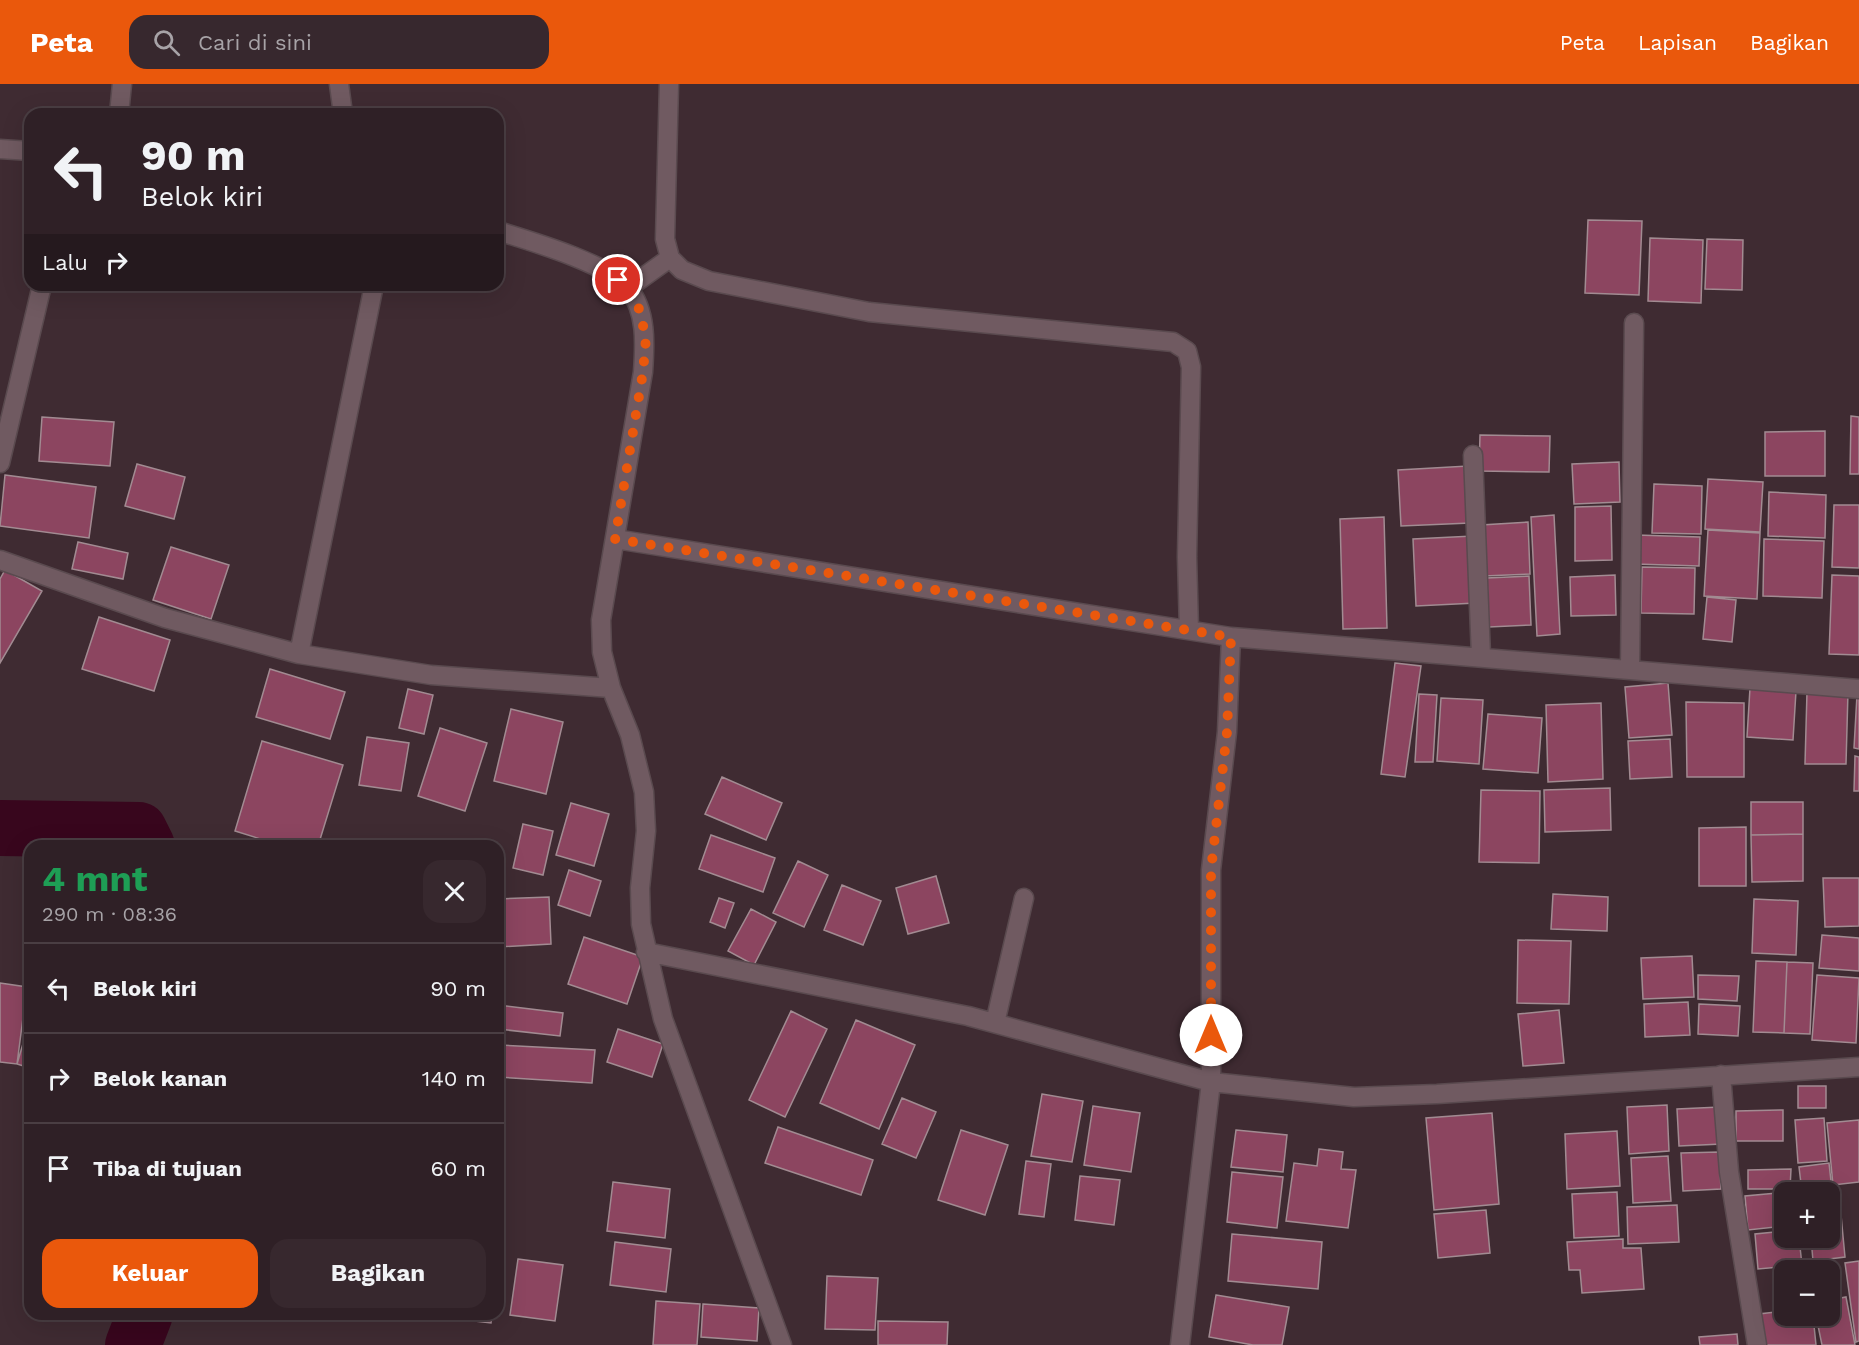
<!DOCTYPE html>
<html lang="id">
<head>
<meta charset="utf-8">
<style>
  body { margin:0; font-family:"Work Sans",sans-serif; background:#37282e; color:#f1f3f6; height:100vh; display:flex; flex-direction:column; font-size:22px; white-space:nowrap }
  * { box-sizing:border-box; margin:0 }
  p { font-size:20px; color:#a7a3a7 }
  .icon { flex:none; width:33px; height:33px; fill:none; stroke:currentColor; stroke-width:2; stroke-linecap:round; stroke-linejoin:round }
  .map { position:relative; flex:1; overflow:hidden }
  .side { position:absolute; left:24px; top:756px; width:480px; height:480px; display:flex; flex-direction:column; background:#2f2026; border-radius:18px; box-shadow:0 6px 24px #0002,0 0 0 2px #4a3e43 }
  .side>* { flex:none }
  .banner { position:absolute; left:24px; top:24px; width:480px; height:183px; border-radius:18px; box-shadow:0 6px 24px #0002,0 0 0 2px #4a3e43; background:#2f2026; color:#f1f3f6; overflow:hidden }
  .controls { position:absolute; left:1774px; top:1098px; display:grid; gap:12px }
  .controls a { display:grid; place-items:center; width:66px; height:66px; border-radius:12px; background:#2f2026; box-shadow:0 6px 24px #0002,0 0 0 2px #4a3e43; font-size:30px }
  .pin { position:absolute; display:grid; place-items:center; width:51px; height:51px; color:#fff; margin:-26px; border:3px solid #fff; border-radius:50%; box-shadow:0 2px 6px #0007 }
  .me { position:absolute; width:66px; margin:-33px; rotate:0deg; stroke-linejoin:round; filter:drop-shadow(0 0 4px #0008) }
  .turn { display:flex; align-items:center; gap:21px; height:126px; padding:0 18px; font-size:27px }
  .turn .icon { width:78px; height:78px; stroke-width:2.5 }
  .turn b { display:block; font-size:42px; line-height:51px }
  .then { display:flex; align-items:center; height:57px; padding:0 18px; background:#0003; gap:12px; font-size:22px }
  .round { display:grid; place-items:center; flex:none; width:63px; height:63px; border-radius:18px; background:#37282e }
  .summary { display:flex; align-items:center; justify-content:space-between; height:102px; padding:0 18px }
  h1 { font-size:36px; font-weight:700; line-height:45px; color:#1e9e55 }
  .button { display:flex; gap:12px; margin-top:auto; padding:12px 18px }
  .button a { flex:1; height:69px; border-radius:18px; background:#ea580c; color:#fff; font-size:24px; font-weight:700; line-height:69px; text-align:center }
  .button a+a { background:#37282e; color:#f1f3f6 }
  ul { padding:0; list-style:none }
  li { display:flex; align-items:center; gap:18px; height:90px; padding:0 18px; border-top:2px solid #4a3e43 }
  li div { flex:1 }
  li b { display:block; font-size:22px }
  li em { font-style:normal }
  header { display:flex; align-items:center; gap:36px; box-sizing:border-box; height:84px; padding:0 30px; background:#ea580c; color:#fff }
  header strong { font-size:28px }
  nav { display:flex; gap:33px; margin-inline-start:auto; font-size:21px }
  .search { width:420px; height:54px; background:#37282e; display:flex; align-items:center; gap:15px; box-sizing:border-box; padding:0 21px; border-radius:18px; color:#a7a3a7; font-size:22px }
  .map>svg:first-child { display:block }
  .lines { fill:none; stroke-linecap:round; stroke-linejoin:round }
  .river { stroke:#38061d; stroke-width:56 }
  .building { fill:#8c4560; stroke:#a28b92; stroke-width:1.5 }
  .minor-casing { stroke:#5a4a4f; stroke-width:21 }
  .minor { stroke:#705a61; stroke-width:18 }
  .route { stroke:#ea580c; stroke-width:10; stroke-dasharray:0 18 }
</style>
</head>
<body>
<header>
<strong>Peta</strong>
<div class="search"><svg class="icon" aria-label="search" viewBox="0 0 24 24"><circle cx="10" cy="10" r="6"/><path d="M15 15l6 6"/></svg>Cari di sini</div>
<nav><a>Peta</a><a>Lapisan</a><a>Bagikan</a></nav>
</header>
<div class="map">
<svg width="1859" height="1261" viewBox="0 0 1859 1261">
  <rect width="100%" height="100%" fill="#3f2b32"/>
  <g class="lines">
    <path class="river" d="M0,744l139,2 8,16
      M133,1261l12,-31"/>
  </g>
  <path class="building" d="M1588,136l54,1 -3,74 -54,-2z
    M1650,154l53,2 -2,63 -53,-2z
    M1707,155l36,1 -1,50 -37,-1z
    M1851,332l8,1v57h-9z
    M42,333l72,5 -4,44 -71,-5z
    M1825,347v45h-60v-44z
    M1480,351l70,1 -1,36 -70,-1z
    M1619,378l1,40 -46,2 -2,-40z
    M137,380l48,13 -11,42 -49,-13z
    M1468,382l2,57 -69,3 -3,-56z
    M5,391l91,12 -7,51 -89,-12z
    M1708,395l55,3 -3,50 -55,-3z
    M1654,400l48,2 -1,48 -49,-1z
    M1769,408l57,3 -1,43 -57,-2z
    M1834,421h25v63l-27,-1z
    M1611,422l1,54 -37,1v-54z
    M1554,431l6,119 -23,2 -6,-119z
    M1384,433l3,111 -44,1 -3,-110z
    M1528,438l2,52 -46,2 -3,-51z
    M1708,446l52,3 -3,66 -53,-3z
    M1636,451l64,2 -1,29 -64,-2z
    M1473,452l3,67 -60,3 -3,-67z
    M1764,455l60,2 -2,57 -59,-2z
    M78,458l50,11 -5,26 -51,-10z
    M171,463l58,18 -18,54 -58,-19z
    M1642,483l53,1 -1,46 -53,-1z
    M5,486l37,21 -42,72v-84z
    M1615,491l1,40 -45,1 -1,-39z
    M1832,491l27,1v79l-30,-1z
    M1529,492l2,49 -42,2 -2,-49z
    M1707,513l29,3 -4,42 -29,-3z
    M99,533l71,23 -16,51 -72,-22z
    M1395,579l26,3 -16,111 -24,-3z
    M270,585l75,23 -15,47 -74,-22z
    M1668,599l4,52 -43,3 -4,-51z
    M1750,604l46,3 -3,49 -46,-3z
    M408,605l25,6 -9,39 -25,-6z
    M1807,608h41l-2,72h-41z
    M1419,610l18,1 -4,67h-18z
    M1857,611h2v54l-5,-1z
    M1441,614l42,2 -4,64 -42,-3z
    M1686,618l58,1v74h-57z
    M1601,619l2,76 -55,3 -2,-77z
    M511,625l52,13 -17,72 -52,-13z
    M1488,630l54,4 -4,55 -55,-4z
    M440,644l47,15 -22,68 -47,-15z
    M367,653l42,6 -8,48 -42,-6z
    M1670,655l2,38 -42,2 -2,-38z
    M262,657l81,24 -25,81h-35l-48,-15z
    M1855,672l4,1v34h-5z
    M722,693l60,26 -16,37 -61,-26z
    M1610,704l1,42 -66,2 -1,-42z
    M1481,706l59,1 -1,72 -60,-1z
    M1751,718h52v32l-52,1z
    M571,719l38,11 -15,52 -38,-11z
    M523,740l30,7 -10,44 -30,-7z
    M1746,743v59h-47v-58z
    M1803,750v47l-51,1 -1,-47z
    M711,751l64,23 -12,34 -64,-23z
    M798,777l30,14 -24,52 -31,-14z
    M569,786l32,11 -11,35 -32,-11z
    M936,792l13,47 -41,11 -12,-46z
    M1823,794h36v48l-34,1z
    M842,801l39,16 -18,44 -39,-15z
    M1553,810l55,3 -1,34 -56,-2z
    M549,813l2,47 -53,3v-48z
    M719,814l15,5 -9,25 -15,-6z
    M1754,815l44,2 -2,54 -44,-2z
    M751,825l25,13 -22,43 -26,-14z
    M1822,851l37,3v33l-40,-3z
    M584,853l59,20 -16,47 -59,-20z
    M1518,856l53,1 -2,63 -52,-1z
    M1692,872l2,41 -51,2 -2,-41z
    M1756,877l31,1 -3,71 -31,-1z
    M1787,878l26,1 -3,71 -26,-1z
    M1698,891l41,1 -2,25 -39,-2z
    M1817,891l42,3 -3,65 -44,-3z
    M0,899l27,4 -10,77 -17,-2z
    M1688,918l2,33 -45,2 -1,-33z
    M1699,920l41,2 -2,30 -40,-2z
    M498,921l65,8 -3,23 -62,-7z
    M1559,926l5,53 -41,3 -5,-52z
    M791,927l36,18 -42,88 -36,-17z
    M30,936v48l-13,-4z
    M856,936l59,25 -36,84 -59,-26z
    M618,945l45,15 -11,33 -45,-15z
    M498,961l97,5 -3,33 -94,-6z
    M1798,1002h28v22h-28z
    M1042,1010l41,7 -11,61 -41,-6z
    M902,1014l34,14 -20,46 -34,-14z
    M1667,1021l2,46 -40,3 -2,-47z
    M1093,1022l47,7 -9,59 -47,-7z
    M1720,1023l2,37 -43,2 -2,-37z
    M1783,1026v31h-47v-30z
    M1492,1029l7,91 -65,6 -8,-92z
    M1824,1034l3,43 -29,2 -3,-43z
    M1859,1036v62l-26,3 -6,-62z
    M778,1043l95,33 -12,35 -96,-32z
    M961,1046l47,15 -23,70 -47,-15z
    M1236,1046l51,5 -4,37 -52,-5z
    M1617,1047l3,55 -53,3 -2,-55z
    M1319,1065l24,3 -2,17 15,1 -8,58 -62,-7 8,-58 23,3z
    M1719,1068l2,37 -38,2 -2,-38z
    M1668,1072l3,45 -38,2 -2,-45z
    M1026,1077l25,3 -7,53 -25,-3z
    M1829,1079l5,46h-4v-17h-28l-3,-25z
    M1791,1085l-1,20h-42v-19z
    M1232,1088l51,5 -6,51 -50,-6z
    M1080,1092l40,4 -6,45 -39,-5z
    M613,1098l57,7 -5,49 -58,-7z
    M1617,1108l2,44 -45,2 -2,-44z
    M1785,1108v34l-37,4 -3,-34 44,-4z
    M1677,1121l2,37 -51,2 -1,-37z
    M1486,1126l4,43 -52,5 -4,-44z
    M1841,1131l4,42 -32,4 -2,-23h19v-22z
    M1785,1147v7h14l3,27 -44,4 -3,-35z
    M1232,1150l90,8 -4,47 -90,-8z
    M1623,1155v9h18l3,41 -62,4 -2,-23h-11l-2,-28z
    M615,1158l56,7 -5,43 -56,-7z
    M518,1175l45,6 -8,56 -45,-6z
    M1859,1177v80l-3,1 -11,-79z
    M827,1192l51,2 -3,52 -50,-1z
    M1216,1211l73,12 -7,38h-29l-44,-8z
    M1846,1213l9,48h-33l-6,-29h14v-16z
    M656,1217l44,3 -3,41h-44z
    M703,1220l56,4 -2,33 -56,-4z
    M1785,1227v5h28l3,29h-54l-3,-31z
    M450,1230h42l-1,9 -42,-5z
    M878,1237l70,1 -1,23h-69z
    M1737,1250l1,11h-38l-1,-8z"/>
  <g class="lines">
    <g class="minor-casing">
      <path id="minor" d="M339,0l4,30
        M669,0l-4,155 5,19 12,12 27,11 160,31 304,30 14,9 4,16 -4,190 2,73
        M119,30l3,-30
        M0,65l30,2
        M498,147c32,10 109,32 130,57 19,23 17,56 15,84l-42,248 1,32 9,36 19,47 14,57 2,39 -6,57 1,36 22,95 119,326
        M628,204l42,-30
        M1473,371l8,201
        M0,379l42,-178
        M615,455l616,98 628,52
        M0,476l165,58 134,36 132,21 180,13
        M299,570l75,-369
        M1630,585l4,-346
        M646,868l322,64 243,66 143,15 83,-3 422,-27
        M995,939l29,-125
        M1721,991l8,97 28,173
        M1180,1261l31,-263v-212l16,-138 4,-95"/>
    </g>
    <use href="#minor" class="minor"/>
  </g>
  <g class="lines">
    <path class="route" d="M618,196l10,8 11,21 7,29 -3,34 -28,167 616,98 -4,95 -16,138v165"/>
  </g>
</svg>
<div class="controls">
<a>+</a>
<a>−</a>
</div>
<div class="pin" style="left:618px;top:196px;background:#d93025"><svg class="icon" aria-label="arrive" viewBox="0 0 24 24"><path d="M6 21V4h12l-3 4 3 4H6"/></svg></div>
<svg class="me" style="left:1211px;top:951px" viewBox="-20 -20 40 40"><circle r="19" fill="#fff"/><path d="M0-13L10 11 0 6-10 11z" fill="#ea580c"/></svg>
<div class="banner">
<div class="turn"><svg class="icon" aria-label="left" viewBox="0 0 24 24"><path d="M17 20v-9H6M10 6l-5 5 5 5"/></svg><div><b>90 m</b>Belok kiri</div></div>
<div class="then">Lalu<svg class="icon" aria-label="right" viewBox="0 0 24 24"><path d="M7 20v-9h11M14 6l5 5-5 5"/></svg></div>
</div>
<section class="side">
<div class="summary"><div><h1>4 mnt</h1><p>290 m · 08:36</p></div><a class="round"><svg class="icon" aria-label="close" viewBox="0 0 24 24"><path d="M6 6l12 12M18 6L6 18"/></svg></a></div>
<ul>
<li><svg class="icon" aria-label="left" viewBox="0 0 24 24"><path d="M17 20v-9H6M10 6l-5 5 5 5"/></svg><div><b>Belok kiri</b></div><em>90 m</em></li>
<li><svg class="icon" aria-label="right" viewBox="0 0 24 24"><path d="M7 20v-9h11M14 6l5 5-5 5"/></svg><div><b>Belok kanan</b></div><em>140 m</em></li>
<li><svg class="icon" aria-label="arrive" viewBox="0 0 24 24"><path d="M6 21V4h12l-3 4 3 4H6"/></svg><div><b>Tiba di tujuan</b></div><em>60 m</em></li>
</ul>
<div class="button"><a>Keluar</a><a>Bagikan</a></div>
</section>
</div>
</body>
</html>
